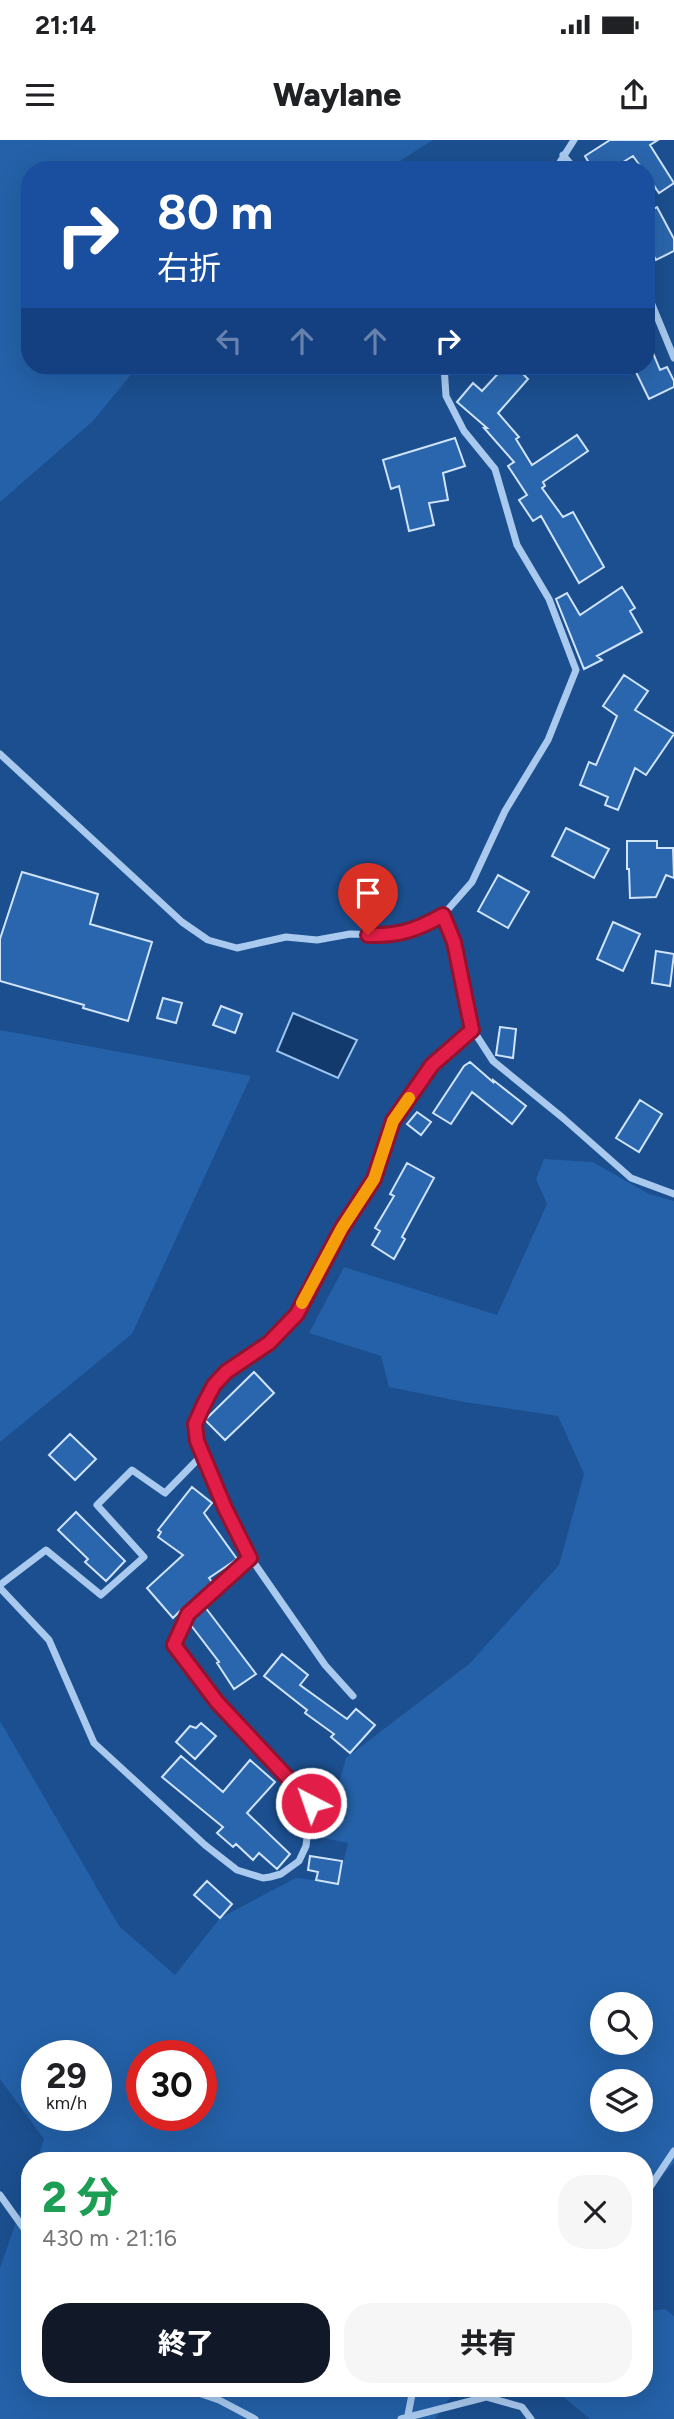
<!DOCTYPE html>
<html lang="ja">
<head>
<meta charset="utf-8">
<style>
  body { margin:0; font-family:Figtree,"Noto Sans JP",sans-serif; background:#f6f6f6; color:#202124; height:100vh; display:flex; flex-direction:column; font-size:26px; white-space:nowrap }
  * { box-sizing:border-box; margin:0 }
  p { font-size:23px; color:#757577 }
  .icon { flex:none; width:38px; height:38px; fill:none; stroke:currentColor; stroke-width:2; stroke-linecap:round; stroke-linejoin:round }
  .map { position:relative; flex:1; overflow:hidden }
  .drawer { position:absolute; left:21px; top:2012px; width:632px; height:245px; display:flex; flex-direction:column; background:#fff; border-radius:28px; box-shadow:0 7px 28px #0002 }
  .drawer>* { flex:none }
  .hud { position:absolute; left:21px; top:21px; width:634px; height:214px; border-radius:28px; box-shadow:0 7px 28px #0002; background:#1a4fa0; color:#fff; overflow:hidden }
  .tools { position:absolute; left:590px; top:1852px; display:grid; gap:14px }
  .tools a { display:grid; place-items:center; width:63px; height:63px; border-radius:50%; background:#fff; box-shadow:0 7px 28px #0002; font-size:35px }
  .speed { position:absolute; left:21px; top:1900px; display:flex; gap:14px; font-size:35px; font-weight:700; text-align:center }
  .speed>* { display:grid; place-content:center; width:91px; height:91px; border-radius:50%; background:#fff; box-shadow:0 7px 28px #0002; line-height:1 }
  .speed small { font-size:18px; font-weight:400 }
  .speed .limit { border:10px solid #d22; background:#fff; color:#111 }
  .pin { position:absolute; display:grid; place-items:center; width:60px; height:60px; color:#fff; margin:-72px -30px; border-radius:50% 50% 50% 0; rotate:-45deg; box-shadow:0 0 7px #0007 }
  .pin .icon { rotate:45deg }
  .me { position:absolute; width:77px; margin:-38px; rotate:319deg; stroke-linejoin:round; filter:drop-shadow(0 0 5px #0008) }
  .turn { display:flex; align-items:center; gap:24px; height:147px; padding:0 21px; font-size:32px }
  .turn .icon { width:91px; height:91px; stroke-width:2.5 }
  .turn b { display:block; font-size:49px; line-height:60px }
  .lanes { display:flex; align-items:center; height:66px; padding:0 21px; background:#0003; justify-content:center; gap:35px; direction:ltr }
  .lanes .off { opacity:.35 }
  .round { display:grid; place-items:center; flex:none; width:74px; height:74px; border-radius:28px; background:#f6f6f6 }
  .summary { display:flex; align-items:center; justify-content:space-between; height:119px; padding:0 21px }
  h1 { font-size:42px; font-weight:800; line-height:52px; color:#1e9e55 }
  .primary-button { display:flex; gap:14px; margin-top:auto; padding:14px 21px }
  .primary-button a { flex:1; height:80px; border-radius:28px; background:#111827; color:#fff; font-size:28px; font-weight:800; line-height:80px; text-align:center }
  .primary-button a+a { background:#f6f6f6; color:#202124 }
  .status { display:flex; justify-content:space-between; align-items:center; height:49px; padding:0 35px; background:#fff; direction:ltr }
  .status svg { height:19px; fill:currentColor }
  header { display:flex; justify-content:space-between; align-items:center; height:91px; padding:0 21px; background:#fff; font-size:32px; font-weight:800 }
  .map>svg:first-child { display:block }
  .green { fill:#2461a8; fill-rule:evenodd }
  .water { fill:#123a6d; stroke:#9cc4f0; stroke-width:2 }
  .building { fill:#2a66ad; stroke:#cfe3fa; stroke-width:2 }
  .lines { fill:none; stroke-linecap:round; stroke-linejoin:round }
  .minor { stroke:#a9c9ee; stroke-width:7 }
  .route-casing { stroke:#92132f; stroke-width:18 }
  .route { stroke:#e11d48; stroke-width:12 }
  .slow { stroke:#f59e0b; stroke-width:12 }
</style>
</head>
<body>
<div class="status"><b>21:14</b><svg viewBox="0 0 49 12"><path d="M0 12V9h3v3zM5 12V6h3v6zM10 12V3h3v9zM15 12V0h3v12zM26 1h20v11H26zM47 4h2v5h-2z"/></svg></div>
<header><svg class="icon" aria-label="menu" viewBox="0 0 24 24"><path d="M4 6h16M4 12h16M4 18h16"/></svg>Waylane<svg class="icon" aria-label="share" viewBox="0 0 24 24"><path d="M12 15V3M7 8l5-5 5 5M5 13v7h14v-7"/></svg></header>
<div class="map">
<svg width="674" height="2279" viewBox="0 0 674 2279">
  <rect width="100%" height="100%" fill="#1b4f8f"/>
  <path class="green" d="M0,0h433l-47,30h-356v196h108l-45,55 -93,81z
    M0,890l251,46 -119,258 -132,108z
    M544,1019l49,3 56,32 25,7v962l-30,31v-33h-607l7,-22 -44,-60v-358l119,205 56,49 45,-57 76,-40 42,5 10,-40 -25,-5 23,-80 123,-94 90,-99 25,-91 -26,-58 -94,-14 -75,-15 -8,-31 -72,-23 35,-66 153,48 50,-111 -11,-25zM602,1864h38v38h-38zM37,1916h59v60h-59zM142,1916h59v60h-59zM602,1941h38v38h-38z
    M30,2042v207h426l-21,30h-435v-151z
    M665,2169l9,7v103h-84l-36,-30h90v-77z"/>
  <path class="water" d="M293,873l64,27 -19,38 -61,-27z"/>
  <path class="building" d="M610,0h48l-8,5 24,38 -15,10 -13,-19v-4h-3l-10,-14 -23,14h-17l-8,-14z
    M657,67l17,32v12l-18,9 -10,-18v-29z
    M646,196l14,34 7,-3 7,14v6l-25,12 -16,-33h13z
    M505,226h26l-8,8 5,5 -30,34 21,24 -3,2 16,26 45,-30 11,16 -45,31 2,4 -3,2 21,29 10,-5 31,55 -25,16 -38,-67 -8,5 -14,-21 8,-5 -19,-29 6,-4 -30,-34h3l-30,-26 16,-19 9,8z
    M455,298l10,28 -22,7 5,27 -19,3 5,22 -25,6 -10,-45 -8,3 -8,-29z
    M622,447l13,21 -5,3 12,21 -45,24 5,4 -18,9 -28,-70 11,-6 13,22z
    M624,535l24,16 -13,19 39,24 -28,41 -11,-7 -17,42 -13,-5 3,-8 -28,-12 9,-23 7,3 21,-49 -14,-10z
    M566,688l43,21 -15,29 -42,-22z
    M627,701h30v7h16l1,30 -8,-3 -10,22 -26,1 -1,-29h-2z
    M22,732l76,22 -8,30 62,18 -24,79 -45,-13 1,-3 -84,-24v-42z
    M498,735l31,17 -21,36 -30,-17z
    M613,782l27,12 -17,37 -26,-12z
    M656,811l18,3 -4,32 -18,-3z
    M163,858l19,5 -6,20 -19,-5z
    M221,866l21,8 -7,19 -22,-8z
    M500,887l16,2 -3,29 -17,-3z
    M470,922l23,20v-2l33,26 -14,18 -40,-32 -21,32 -18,-11 31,-47z
    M640,960l22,14 -23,38 -23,-14z
    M417,972l14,10 -10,13 -14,-11z
    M407,1023l27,15 -32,59 3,2 -11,20 -22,-14 8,-14 -5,-3 19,-32 -4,-2z
    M254,1232l20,21 -49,47 -20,-20z
    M70,1294l26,25 -21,21 -26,-25z
    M192,1347l20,16 -8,10 33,46 -28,19 3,4 -30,31 -2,-2 -7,7 -26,-30 36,-33 -25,-18 3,-5 -3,-2z
    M76,1372l49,49 -19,20 -21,-19 3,-3 -30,-29z
    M205,1467l51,67 -22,15 -17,-26 2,-1 -29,-38 3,-6z
    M282,1514l26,21 -8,10 47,34 9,-10 19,16 -25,28 -19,-16 3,-3 -29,-21 2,-3 -43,-34z
    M201,1583l15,13 -21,23 -19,-17 14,-16 6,2z
    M181,1616l42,36 27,-32 25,22 -28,31 43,41 -13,15 -18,-16 -6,7 -17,-16 -3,3 -16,-14 6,-6 -61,-50z
    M310,1716l32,5 -4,23 -22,-4 2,-8 -10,-2z
    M207,1741l25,23 -12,14 -26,-23z"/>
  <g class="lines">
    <path class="minor" d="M563,15l13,15
      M555,30l19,-30
      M646,150l28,68
      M0,614l182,168 26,18 29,8 49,-11 31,3 33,-6 37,1 32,-6 24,-14 29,-33 33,-71 43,-71 28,-70 -27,-71 -32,-54 -22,-76 -31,-38 -18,-35 -2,-30
      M443,775l11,27 19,88 20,31 70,57 68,60 43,16
      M0,1445l46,-35 55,45 43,-38 -47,-52 35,-35 33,23 38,-39
      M0,1448l49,52 45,103 111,102 32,25 26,8 7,-1 11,-3 18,-13 7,-15 5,-43 -94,-101 -43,-57 14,-31 62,-57
      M353,1556l-28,-31 -75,-108 -25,-49 -28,-67 -2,-17 19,-39 12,-13 43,-29 28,-29 45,-86 33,-49 18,-58 39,-56 41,-35
      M0,2055l30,42
      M644,2056l30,-45
      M187,2249l32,11 36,19
      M408,2275l5,-26
      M401,2279l85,-22 36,10 9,12"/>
  </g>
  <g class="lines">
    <g class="route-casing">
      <path id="route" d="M311,1663l-94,-101 -43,-57 14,-31 62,-56 -25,-50 -28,-67 -2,-17 9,-20 10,-19 12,-13 43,-29 28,-29 45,-86 32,-49 19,-58 39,-56 40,-35 -18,-88 -11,-27c-26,15 -45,21 -75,20"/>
    </g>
    <use href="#route" class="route"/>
    <path class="slow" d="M302,1163l40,-75 32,-49 19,-58 16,-23"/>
  </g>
</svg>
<div class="tools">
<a><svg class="icon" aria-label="search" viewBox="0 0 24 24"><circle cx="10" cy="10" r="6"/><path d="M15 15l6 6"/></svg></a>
<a><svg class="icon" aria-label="layers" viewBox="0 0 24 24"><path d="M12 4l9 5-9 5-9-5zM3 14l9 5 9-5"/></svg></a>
</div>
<div class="speed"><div>29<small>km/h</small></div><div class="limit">30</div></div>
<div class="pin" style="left:368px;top:795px;background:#d93025"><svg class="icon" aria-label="arrive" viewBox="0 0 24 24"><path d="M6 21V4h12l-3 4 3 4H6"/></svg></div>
<svg class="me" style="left:311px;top:1663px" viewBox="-20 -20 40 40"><circle r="17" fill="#e11d48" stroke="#fff" stroke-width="3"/><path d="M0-11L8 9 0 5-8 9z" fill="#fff"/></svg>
<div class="hud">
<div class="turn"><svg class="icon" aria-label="right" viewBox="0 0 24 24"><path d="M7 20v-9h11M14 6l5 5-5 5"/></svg><div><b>80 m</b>右折</div></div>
<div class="lanes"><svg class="icon off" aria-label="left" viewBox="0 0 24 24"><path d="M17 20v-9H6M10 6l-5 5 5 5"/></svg><svg class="icon off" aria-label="ahead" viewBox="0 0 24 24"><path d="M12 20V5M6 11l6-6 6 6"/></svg><svg class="icon off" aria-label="ahead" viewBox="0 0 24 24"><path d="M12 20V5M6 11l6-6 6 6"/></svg><svg class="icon" aria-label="right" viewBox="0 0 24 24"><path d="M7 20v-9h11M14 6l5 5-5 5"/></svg></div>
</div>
<section class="drawer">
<div class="summary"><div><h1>2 分</h1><p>430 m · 21:16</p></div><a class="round"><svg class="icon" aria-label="close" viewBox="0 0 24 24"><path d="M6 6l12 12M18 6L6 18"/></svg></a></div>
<div class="primary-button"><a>終了</a><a>共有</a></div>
</section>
</div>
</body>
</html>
